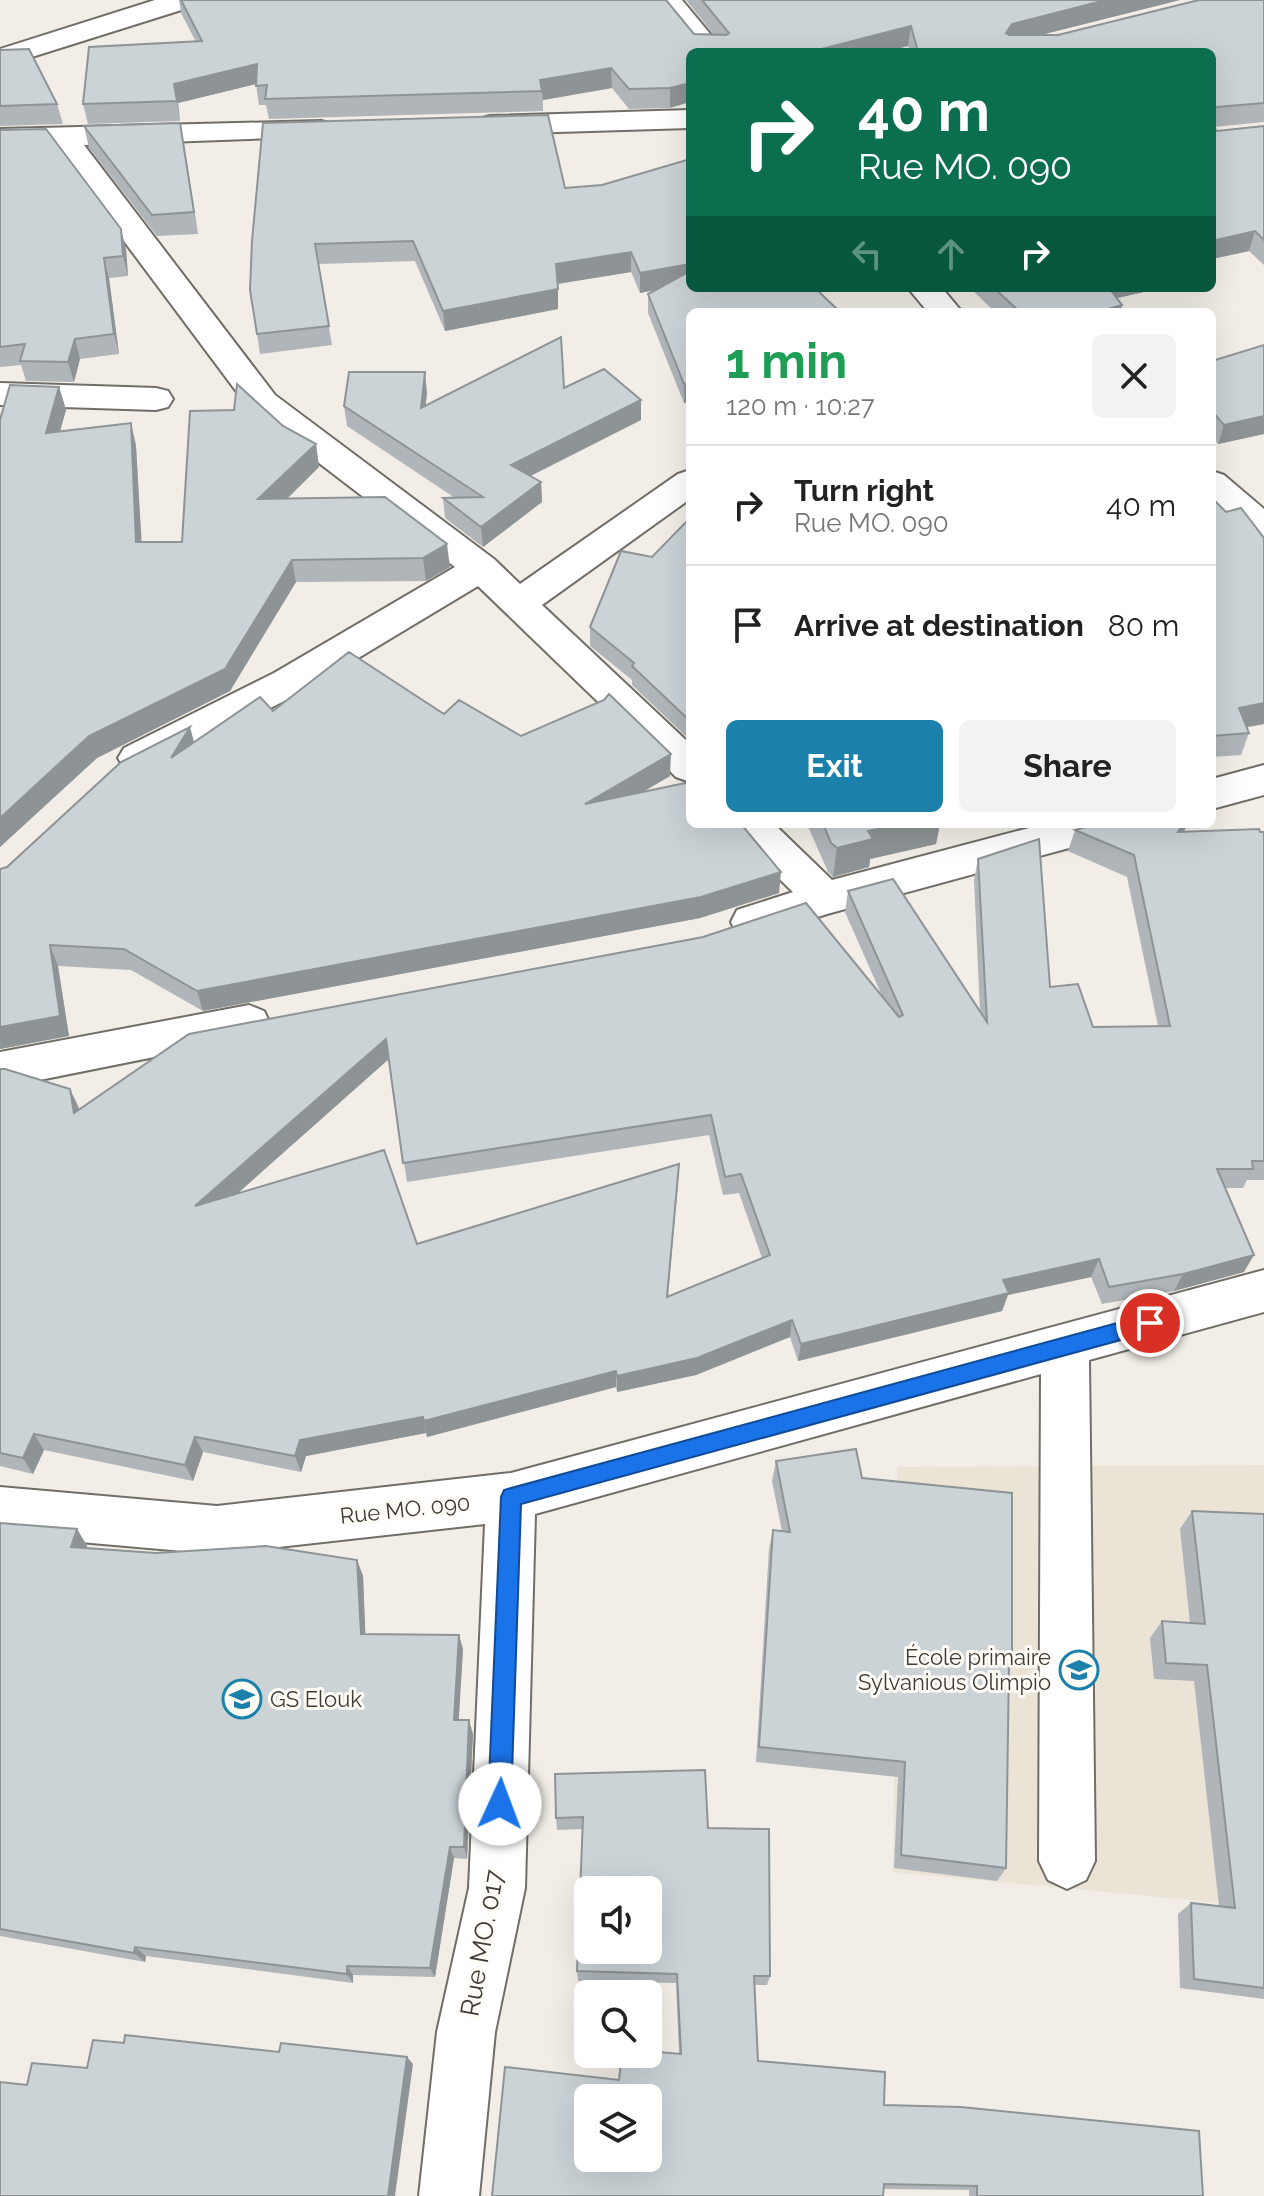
<!DOCTYPE html>
<html lang="en">
<head>
<meta charset="utf-8">
<style>
  body { margin:0; font-family:Raleway,sans-serif; background:#f2f2f2; color:#222; height:100vh; display:flex; flex-direction:column; font-size:30px; white-space:nowrap }
  * { box-sizing:border-box; margin:0 }
  p { font-size:26px; color:#767676 }
  .icon { flex:none; width:44px; height:44px; fill:none; stroke:currentColor; stroke-width:2; stroke-linecap:round; stroke-linejoin:round }
  .map { position:relative; flex:1; overflow:hidden }
  .details { position:absolute; left:686px; top:308px; width:530px; height:520px; display:flex; flex-direction:column; background:#fff; border-radius:12px; box-shadow:0 8px 32px #0002 }
  .details>* { flex:none }
  .hud { position:absolute; left:686px; top:48px; width:530px; height:244px; border-radius:12px; box-shadow:0 8px 32px #0002; background:#0b6e4f; color:#fff; overflow:hidden }
  .controls { position:absolute; left:574px; top:1876px; display:grid; gap:16px }
  .controls a { display:grid; place-items:center; width:88px; height:88px; border-radius:12px; background:#fff; box-shadow:0 8px 32px #0002; font-size:40px }
  .pin { position:absolute; display:grid; place-items:center; width:68px; height:68px; color:#fff; margin:-34px; border:4px solid #fff; border-radius:50%; box-shadow:0 2px 8px #0007 }
  .me { position:absolute; width:88px; margin:-44px; rotate:2deg; stroke-linejoin:round; filter:drop-shadow(0 0 6px #0008) }
  .turn { display:flex; align-items:center; gap:28px; height:168px; padding:0 40px; font-size:36px }
  .turn .icon { width:104px; height:104px; stroke-width:2.5 }
  .turn b { display:block; font-size:56px; line-height:68px }
  .lanes { display:flex; align-items:center; height:76px; padding:0 40px; background:#0003; justify-content:center; gap:40px; direction:ltr }
  .lanes .off { opacity:.35 }
  .round { display:grid; place-items:center; flex:none; width:84px; height:84px; border-radius:12px; background:#f2f2f2 }
  .summary { display:flex; align-items:center; justify-content:space-between; height:136px; padding:0 40px }
  h1 { font-size:48px; font-weight:700; line-height:60px; color:#1e9e55 }
  .button { display:flex; gap:16px; margin-top:auto; padding:16px 40px }
  .button a { flex:1; height:92px; border-radius:12px; background:#1b81ab; color:#fff; font-size:32px; font-weight:700; line-height:92px; text-align:center }
  .button a+a { background:#f2f2f2; color:#222 }
  ul { padding:0; list-style:none }
  li { display:flex; align-items:center; gap:24px; height:120px; padding:0 40px; border-top:2px solid #e0e0e0 }
  li div { flex:1 }
  li b { display:block; font-size:30px }
  li em { font-style:normal }
  .map>svg:first-child { display:block }
  .built { fill:#ebe4d6 }
  .lines { fill:none; stroke-linecap:round; stroke-linejoin:round }
  .minor-casing { stroke:#716d67; stroke-width:4 }
  .minor { fill:#fff; fill-rule:evenodd }
  .wall { fill:#afb5b9; fill-rule:evenodd }
  .shaded-wall { fill:#8e9496 }
  .building { fill:#cbd3d7; stroke:#8e9496; stroke-width:2; fill-rule:evenodd }
  .route { fill:#1a73e8; stroke:#114b97; stroke-width:2 }
  .labels { text-anchor:middle; dominant-baseline:central; stroke-width:6; stroke-linejoin:round; paint-order:stroke }
  .street-label { font-size:22px; fill:#3d3c39; stroke:#fffcf6 }
  .poi-label { font-size:22px; fill:#3d3c39; stroke:#fffcf6; text-anchor:end }
  .near-street-label { font-size:26px; fill:#3d3c39; stroke:#fffcf6 }
</style>
</head>
<body>
<div class="map">
<svg width="1264" height="2196" viewBox="0 0 1264 2196">
  <rect width="100%" height="100%" fill="#f2eee7"/>
  <path class="built" d="M1264,1465v442l-371,-35 4,-405z"/>
  <g class="lines">
    <g class="minor-casing">
      <path id="minor" d="M155,0h43l-4,6 -194,61v-18z
        M653,0h29l43,52h-29z
        M690,110v18l-200,6 -11,-3 -4,-6 4,-6 11,-3z
        M321,121l11,3 4,6 -4,6 -248,9 191,250 219,164 26,25 158,-110 12,-4v29l-148,106 148,139v38l-14,-5 -198,-191 -178,107 -148,75 -14,5 -14,-5 -6,-10 6,-10 150,-75 181,-106 -204,-156 -198,-265 -53,1v-18z
        M908,288h34l20,24h-34z
        M0,383l156,5 12,3 5,8 -5,8 -12,3 -156,-5z
        M1212,471l12,4 40,34v32l-13,-3 -39,-36z
        M1264,765v30l-52,14v-30z
        M728,824h46l58,56 212,-56h78l-6,11 -14,4 -275,75 -75,24 -15,-4 -6,-12 6,-12 56,-18 -59,-57z
        M249,1005l15,6 6,12 -6,12 -264,53v-36z
        M1264,1270v42l-175,48 6,501 -9,19 -19,9 -19,-9 -9,-19 2,-487 -506,140 -10,374 -30,144 -16,164h-60l18,-164 32,-144 16,-364 -268,30 -217,-19v-48l217,19 294,-33z"/>
    </g>
    <use href="#minor" class="minor"/>
  </g>
  <path class="wall" d="M179,0l535,35 -28,-35h494l-140,35h18l206,-35v122l-50,5 3,4 47,-5v139l-15,-14 -37,8v-207h-302l-2,-6 -24,6h-194l-20,56 -41,1 -17,-21 -69,12v11l-274,8 -3,-14h-7l-3,-21 -78,19 2,18 -92,3 -5,-20 113,-62 -15,-29z
    M0,50l57,54 6,20 -63,2z
    M180,123l18,111 -41,2 -68,-88 -5,-22z
    M0,130l126,119 2,27 -19,2 10,76 -39,5 -6,23 -48,-1 -5,-16 -21,2z
    M602,185l88,127v91h-6l-36,-90v-19l7,-4 -15,3 -9,-21 -74,12 1,25 -113,22 -30,-70 -97,3 14,81 -72,9 -3,-20 -5,-93 313,-53z
    M970,288h191l-44,10 4,14h-126z
    M1264,345v89l-46,10 -6,-7v-76z
    M59,387l7,23 -6,21 71,-8 5,23 5,96h41l101,-116 33,18 3,23 -32,32 163,68 -24,14 -130,1 -66,109 -133,67 -97,89z
    M564,388l77,32 -110,56 10,6 1,20 -59,45 -38,-29 -2,-20h12l-108,-72 -3,-20 83,-13 -2,13z
    M1212,498l14,14 38,26v186l-17,3 2,6 -8,22 -29,2z
    M690,518v222l-58,-55v-5l-42,-34v-19l62,-70z
    M273,711l171,3 77,22 149,40 -27,16 136,101 -79,25 -497,93 -72,-41 -73,-4 11,70 -69,13v-180l7,-2 187,-125z
    M807,824h133l-4,20 -66,15 -1,8 -36,10 -5,-5z
    M1096,824h92l-5,8h81v348h-17l-4,8h-18l19,84 -70,19 -72,13 -11,-27 -83,18 -6,16 -204,50 -8,-24 -94,38 -79,17 -1,-5 -189,50 -1,-4 -120,23 -5,16 -98,-20 -10,29 -149,-31 -11,24 -33,-8v-397l79,40 110,-75 693,-38 -37,-84 3,-21 132,121 -6,-132 4,-21 72,128 43,40 65,-1 -31,-149 -59,-26 7,-21zM388,1059l19,123 302,-47 14,60 16,-2 23,65 -94,38 11,-132 -262,80 -180,-50z
    M776,1461l86,17 150,187 -3,6 -3,197 -9,13 -103,-13 4,-91 -142,-15 13,-213 4,-19 9,1 -10,-50z
    M1192,1511l72,3v485l-84,-11 -2,-74 13,-11 28,3 -25,-225 -40,-2 -4,-41 12,-17 28,2 -10,-94z
    M0,1523l77,6 10,17v2l69,5 201,7 6,16 2,58 98,15 -5,71 15,14 -6,125 -13,-1 -19,119 -82,-2v8l-207,-27 -1,6 -145,-26z
    M555,1774l153,54 62,148 -3,9h-12l3,76 126,44 319,91h-234v-6l-85,-1 -265,-109 60,-26 -3,-71 -98,-2 -1,-10 6,-142 -26,1 -1,-12z"/>
  <path class="shaded-wall" d="M1106,0h74l-171,43 -3,-10 6,-9z
    M911,26l-3,20 -24,6h-74z
    M257,64l3,19 -82,20 2,18 -6,-37z
    M611,68l1,20 -69,12 -3,-20z
    M690,83v19l-20,6v-20z
    M180,123l4,22 14,89 -4,-22z
    M121,229l5,20 2,27 -5,-20z
    M1255,231l-6,20 -37,8v-18z
    M631,252v20l-74,12 -1,-20z
    M104,258l5,20 10,76 -5,-20z
    M690,264v19l-50,10v-20z
    M1104,288h57l-61,14z
    M558,289v20l-113,22 -2,-20z
    M1122,305l-1,7h-23z
    M75,339l5,20 -6,23 -6,-20z
    M425,372l2,21 -4,36 -2,-21z
    M690,383v20h-6v-19z
    M59,387l7,23 -13,46 -7,-23z
    M641,400v20l-129,65 -1,-20z
    M1264,416v18l-46,10 6,-19z
    M131,423l5,23 7,119 -7,-23z
    M316,444l3,23 -56,55 -5,-23z
    M541,482l1,20 -59,45 -2,-20z
    M447,544l3,23 -24,14 -3,-23z
    M292,560l4,22 -66,109 -133,67 -97,89v-29l89,-82z
    M1264,703v21l-33,6 8,-22z
    M190,727l6,22 -25,9z
    M671,754l-1,22 -84,49 -1,-21z
    M903,824h37l-4,20 -66,15 -1,8 -36,10 4,-29 31,-17z
    M1183,824h5l-17,30 7,-22z
    M781,872l-2,21 -79,25 -497,93 -6,-20z
    M50,945l8,21 11,70 -69,13v-22z
    M386,1039l3,20 -187,166 -7,-19z
    M70,1089l9,19 3,24 -8,-19z
    M679,1164l-1,19 -12,131 1,-17z
    M1254,1255l-10,17 -70,19 9,-17z
    M1099,1259l-8,18 -83,18 -6,16 -204,50 3,-17 202,-64z
    M792,1320l-2,17 -94,38 -79,17v-16z
    M616,1371v16l-189,50 -3,-16z
    M423,1417l3,16 -120,23 -5,16 -6,-16 5,-16z
    M34,1434l10,16 -11,24 -10,-16z
    M195,1437l8,15 -10,29 -8,-16z
    M77,1529l10,17 -5,17 -11,-16z
    M357,1560l6,16 3,73 -5,-15z
    M459,1635l4,14 -5,84 -4,-13z
    M469,1720l4,14 -6,125 -3,-12z
    M450,1847l4,11 -19,119 -5,-9z
    M135,1947l11,9 -1,6 -11,-9z
    M347,1966l6,9v8l-6,-9z
    M407,2057l6,7 -18,132h-7z"/>
  <path class="building" d="M181,0h485l28,34 32,1 3,-2 -27,-33h404l-94,24 -6,9 3,2h49l141,-35h65v103l-47,4 -3,3v18l3,3 47,-5v114l-9,-9 -43,10v-189h-294l-7,-26 -101,26h-120v31l-20,5 -41,1 -18,-21 -71,12 2,11 -277,8 2,-14 -11,1 1,-22 -83,20 3,17 -94,3 6,-57 113,-6z
    M29,49l28,55 -57,2v-56z
    M548,115l17,73 37,-3 88,-26v105l-50,9 -9,-21 -75,12 2,25 -115,22 -30,-70 -98,3 14,82 -72,8 -7,-44 2,-49 11,-118z
    M180,123l14,89 -42,3 -68,-89z
    M46,129l75,100 2,27 -19,2 10,76 -39,5 -7,23 -48,-1 5,-17 -25,3v-217z
    M690,271v17h125l25,24h-150v71l-6,1 -36,-90z
    M994,288h115l13,17 -24,7h-78z
    M937,310l1,2h-21z
    M561,337l3,51 40,-19 37,31 -130,65 30,17 -60,45 -38,-29 40,-1 -139,-91 5,-34h76l-4,36z
    M1264,345v71l-40,9 -12,-14v-50z
    M237,384l46,42 33,18 -58,55 127,-2 62,47 -24,14 -131,2 -67,109 -136,67 -89,82v-398l10,-35 49,2 -13,46 85,-10 5,119h46l8,-131 44,-1z
    M1212,498l14,14 15,-4 23,30v165l-25,5 10,25 -37,3z
    M690,518v203l-58,-55 2,-3 -44,-36 31,-76 31,6z
    M349,652l95,62 15,-14 62,36 83,-36 5,-6 62,60 -86,50 105,-22v42h51l40,48 -80,25 -504,94 -73,-42 -74,-4 10,71 -60,11v-158l7,-2 114,-105 69,-35 -19,31 89,-61 13,14z
    M823,824h80l-35,7 5,8 -36,9 -6,-5z
    M1096,824h87l-5,8 81,-3 1,3h4v329h-12l1,8h-36l37,86 -71,19 -74,13 -10,-28 -96,21 6,13 -208,51 -9,-24 -95,38 -80,18 -1,-5 -192,50 -1,-4 -123,23 -5,16 -100,-19 -10,28 -151,-31 -11,24 -23,-5v-384h5l65,20 4,24 115,-79 514,-97 103,-34 93,114 4,-2 -55,-124 45,-12 94,143 -9,-163 61,-20 11,148 28,-3 15,43 77,-1 -36,-171 -59,-25zM386,1039l17,124 308,-48 14,62 16,-3 29,81 -103,42 12,-133 -262,80 -33,-94 -189,56z
    M856,1449l6,29 150,15v172l-3,-1 -3,204 -105,-13 4,-93 -146,-15 14,-217 17,2 -14,-71z
    M1192,1511l72,3v474l-70,-9 -3,-76 44,5 -28,-243 -41,-2 -4,-42 43,3z
    M0,1523l77,6 -6,18 85,6 110,-7 91,14 4,74 98,1 -5,85h15l-5,127h-14l-20,121 -83,-2v8l-212,-27 -1,6 -134,-24z
    M705,1770l3,58 61,1 1,147h-16l4,85 127,11 -1,33 77,2 238,24 4,65h-226v-10l-93,-2 -1,12h-391l13,-129 114,13 3,-26h26v-3l33,3 -4,-80 -100,-3 6,-154 -27,1 -1,-44zM588,1890h60v60h-60zM588,2098h60v60h-60z
    M125,2035l154,17 2,-9 126,14 -19,139h-388v-114l27,3 5,-22 55,5 6,-28 31,3z"/>
  <path class="route" d="M1150,1314l7,3 3,6 -3,6 -7,3 -629,172 -10,300 -3,8 -8,3 -8,-3 -4,-8 13,-307 3,-7z"/>
  <defs>
    <g id="school-ring" transform="scale(2)"><circle r="9.5" fill="#fffcf6" stroke="#1b81ab" stroke-width="1.5"/><path d="M0-5L7-2L0 1L-7-2ZM-4 1L0 2.5L4 1V4Q0 6-4 4Z" fill="#1b81ab"/></g>
  </defs>
  <g fill-rule="evenodd">
    <use href="#school-ring" x="1079" y="1670"/>
    <use href="#school-ring" x="242" y="1699"/>
  </g>
  <g class="labels">
    <g class="street-label">
      <text transform="translate(405 1509) rotate(-6)">Rue MO. 090</text>
    </g>
    <g class="poi-label">
      <text x="1051" y="1657">École primaire<tspan x="1051" dy="25">Sylvanious Olimpio</tspan></text>
      <text x="270" y="1699" text-anchor="start">GS Elouk</text>
    </g>
    <g class="near-street-label">
      <text transform="translate(482 1943) rotate(-80)">Rue MO. 017</text>
    </g>
  </g>
</svg>
<div class="controls">
<a><svg class="icon" aria-label="sound" viewBox="0 0 24 24"><path d="M4 9h4l5-4v14l-5-4H4zM17 9q2 3 0 6"/></svg></a>
<a><svg class="icon" aria-label="search" viewBox="0 0 24 24"><circle cx="10" cy="10" r="6"/><path d="M15 15l6 6"/></svg></a>
<a><svg class="icon" aria-label="layers" viewBox="0 0 24 24"><path d="M12 4l9 5-9 5-9-5zM3 14l9 5 9-5"/></svg></a>
</div>
<div class="pin" style="left:1150px;top:1323px;background:#d93025"><svg class="icon" aria-label="arrive" viewBox="0 0 24 24"><path d="M6 21V4h12l-3 4 3 4H6"/></svg></div>
<svg class="me" style="left:500px;top:1804px" viewBox="-20 -20 40 40"><circle r="19" fill="#fff"/><path d="M0-13L10 11 0 6-10 11z" fill="#1a73e8"/></svg>
<div class="hud">
<div class="turn"><svg class="icon" aria-label="right" viewBox="0 0 24 24"><path d="M7 20v-9h11M14 6l5 5-5 5"/></svg><div><b>40 m</b>Rue MO. 090</div></div>
<div class="lanes"><svg class="icon off" aria-label="left" viewBox="0 0 24 24"><path d="M17 20v-9H6M10 6l-5 5 5 5"/></svg><svg class="icon off" aria-label="ahead" viewBox="0 0 24 24"><path d="M12 20V5M6 11l6-6 6 6"/></svg><svg class="icon" aria-label="right" viewBox="0 0 24 24"><path d="M7 20v-9h11M14 6l5 5-5 5"/></svg></div>
</div>
<section class="details">
<div class="summary"><div><h1>1 min</h1><p>120 m · 10:27</p></div><a class="round"><svg class="icon" aria-label="close" viewBox="0 0 24 24"><path d="M6 6l12 12M18 6L6 18"/></svg></a></div>
<ul>
<li><svg class="icon" aria-label="right" viewBox="0 0 24 24"><path d="M7 20v-9h11M14 6l5 5-5 5"/></svg><div><b>Turn right</b><p>Rue MO. 090</p></div><em>40 m</em></li>
<li><svg class="icon" aria-label="arrive" viewBox="0 0 24 24"><path d="M6 21V4h12l-3 4 3 4H6"/></svg><div><b>Arrive at destination</b></div><em>80 m</em></li>
</ul>
<div class="button"><a>Exit</a><a>Share</a></div>
</section>
</div>
</body>
</html>
